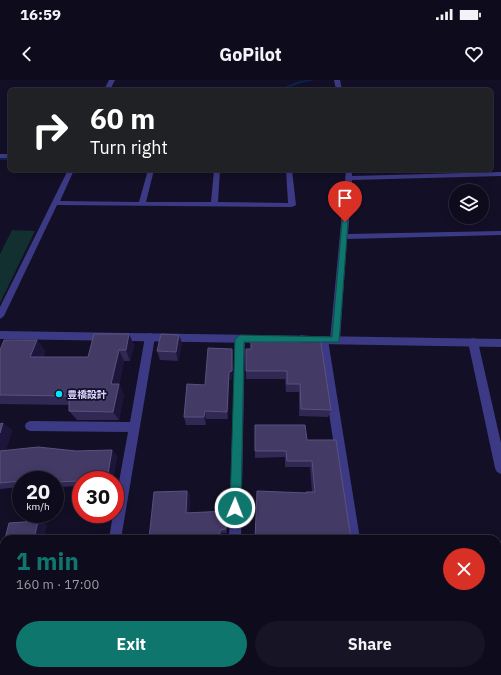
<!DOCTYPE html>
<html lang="en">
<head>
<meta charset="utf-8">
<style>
  body { margin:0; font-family:"IBM Plex Sans","Noto Sans JP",sans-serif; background:#171425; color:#f1f3f6; height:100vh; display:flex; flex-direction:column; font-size:15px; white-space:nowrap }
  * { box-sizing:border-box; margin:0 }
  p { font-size:13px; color:#9b9ba3 }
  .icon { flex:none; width:22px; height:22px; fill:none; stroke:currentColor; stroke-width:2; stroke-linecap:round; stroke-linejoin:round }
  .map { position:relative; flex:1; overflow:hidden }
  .panel { position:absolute; left:0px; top:455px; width:501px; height:140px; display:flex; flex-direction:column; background:#0e0b1c; border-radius:12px 12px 0 0; box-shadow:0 2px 10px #0003,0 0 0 1px #2e2b3b }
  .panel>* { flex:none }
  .top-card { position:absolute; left:8px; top:8px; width:485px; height:84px; border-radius:6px; box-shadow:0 2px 10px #0003,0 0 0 1px #2e2b3b; background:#202124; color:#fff; overflow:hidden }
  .tools { position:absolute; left:449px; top:104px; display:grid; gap:8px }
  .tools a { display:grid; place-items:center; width:40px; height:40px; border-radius:50%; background:#0e0b1c; box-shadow:0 2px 10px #0003,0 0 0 1px #2e2b3b; font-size:20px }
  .speed { position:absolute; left:12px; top:391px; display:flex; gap:8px; font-size:20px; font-weight:700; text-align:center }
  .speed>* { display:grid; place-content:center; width:52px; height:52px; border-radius:50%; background:#0e0b1c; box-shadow:0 2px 10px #0003,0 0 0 1px #2e2b3b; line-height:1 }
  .speed small { font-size:10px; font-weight:400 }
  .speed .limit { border:6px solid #d22; background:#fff; color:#111 }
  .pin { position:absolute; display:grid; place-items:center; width:34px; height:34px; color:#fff; margin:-41px -17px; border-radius:50% 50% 50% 0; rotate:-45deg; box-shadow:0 0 4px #0007 }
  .pin .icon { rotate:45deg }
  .me { position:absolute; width:44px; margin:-22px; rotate:1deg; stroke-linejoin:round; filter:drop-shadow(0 0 3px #0008) }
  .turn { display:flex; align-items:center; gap:14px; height:84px; padding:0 16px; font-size:18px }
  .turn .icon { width:52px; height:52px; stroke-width:2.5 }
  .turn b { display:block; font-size:28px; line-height:34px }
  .round { display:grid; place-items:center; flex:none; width:42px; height:42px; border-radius:21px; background:#171425 }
  .overview { display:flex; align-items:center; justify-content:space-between; height:68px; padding:0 16px }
  h1 { font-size:24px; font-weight:800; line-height:30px; color:#0f766e }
  .primary-button { display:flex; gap:8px; margin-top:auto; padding:8px 16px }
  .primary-button a { flex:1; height:46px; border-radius:24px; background:#0f766e; color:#fff; font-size:16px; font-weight:800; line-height:46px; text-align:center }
  .primary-button a+a { background:#171425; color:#f1f3f6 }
  .status { display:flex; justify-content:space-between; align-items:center; height:28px; padding:0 20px; background:#0e0b1c; direction:ltr }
  .status svg { height:11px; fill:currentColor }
  header { display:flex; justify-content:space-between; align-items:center; height:52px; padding:0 16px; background:#0e0b1c; font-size:18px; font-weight:800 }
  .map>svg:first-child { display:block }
  .green { fill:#12302f }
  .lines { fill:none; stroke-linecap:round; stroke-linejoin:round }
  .stream { fill:#0c2248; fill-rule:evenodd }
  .minor { fill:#3d3a85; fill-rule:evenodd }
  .tertiary { fill:#3d3a85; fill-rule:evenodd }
  .wall { fill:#312854 }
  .shaded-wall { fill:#1d163a }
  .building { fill:#433a66; stroke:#5a527e }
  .route { fill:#0f766e; stroke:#0a4d48 }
  .poi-dot { fill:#00e5ff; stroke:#130f26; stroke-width:1.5 }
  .labels { text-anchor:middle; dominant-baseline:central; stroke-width:3.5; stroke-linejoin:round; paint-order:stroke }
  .poi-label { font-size:10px; font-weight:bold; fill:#d9d4ff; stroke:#130f26; text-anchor:start }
</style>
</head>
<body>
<div class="status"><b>16:59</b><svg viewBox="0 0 49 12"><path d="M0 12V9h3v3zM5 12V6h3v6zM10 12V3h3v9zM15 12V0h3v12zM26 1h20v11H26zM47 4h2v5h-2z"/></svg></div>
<header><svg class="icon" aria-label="back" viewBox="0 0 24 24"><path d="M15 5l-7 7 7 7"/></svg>GoPilot<svg class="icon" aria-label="heart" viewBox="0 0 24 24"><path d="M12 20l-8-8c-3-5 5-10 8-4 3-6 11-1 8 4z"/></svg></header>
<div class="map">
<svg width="501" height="595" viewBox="0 0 501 595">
  <rect width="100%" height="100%" fill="#130f26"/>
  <path class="green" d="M12,150l23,1 -35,72v-49z"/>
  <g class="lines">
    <path class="stream" d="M307,0h8l-14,3 -19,7h-5l22,-9z
      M0,78h10v2h-10z"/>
    <path class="minor" d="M109,0h6l-5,10h-6z
      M334,0h6l2,10h-6z
      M0,74h10v4h-10z
      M68,90h6l-14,31 79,1 9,-32h6l-8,32h65l3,-32h6l-2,32 70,1 -2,-33h6l4,35 -4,2 -235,-2 -53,111 -4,3v-12z
      M346,90h6v6l149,-4v4l-149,4 -4,54 153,-3v4l-154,4 -7,101 -2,3h-6l-2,-3z
      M150,253l3,1 2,3 -34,202h-12l4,-25h2v-10l13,-72 -98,-1 -4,-2 -1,-3 1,-3 4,-2 100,1 15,-85 2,-3z
      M240,255l3,1 2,3 -4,200h-12l6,-200 2,-3z
      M323,256l3,1 2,3 32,199h-12l-30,-199 2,-3z
      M473,258l3,1 2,3 23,101v31l-4,-2 -2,-4 -27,-126 2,-3z
      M85,591h14v4h-14z
      M224,591h14v4h-14z
      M367,591h14l1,4h-14z"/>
    <path class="tertiary" d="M0,251l501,8v8l-501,-8z"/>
  </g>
  <path class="wall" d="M129,254l5,11 -4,16h-6l-5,24 5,9 -5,26h-42l-8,-9v-6l-69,-1v-54l37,-10 8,11 -2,6h45z
    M300,256l31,74 -3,7 -29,-1v-24h-13l-1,-13h-39v-8l5,-22 48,-7z
    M182,263l-4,18 -18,-1 -3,-9z
    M232,269l1,8 -1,22 -3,1 -1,39h-22v6h-20l-2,-8 21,-32z
    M0,344l12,6 -6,20 111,6 -4,24h-32v6l-25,1 -1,4v-11h-34v7l-21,2z
    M255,345l52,15 44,99 -45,-46v-1h6l-2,-25h-25v-10l-30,1z
    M187,411l3,5 -1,17 37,-2 1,4v18h-5l-1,6h-72z
    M328,591h43v4h-43z"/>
  <path class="shaded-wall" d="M129,254l5,11 -4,16 -4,-11z
    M179,255l3,8 -4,18 -2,-9z
    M37,260l8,11 -7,16 -8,-10z
    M232,269l1,8 -1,22 -3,1 -1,39 -1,-7 2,-40z
    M119,270l5,11 -5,24 5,9 -5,26 -6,-8 -2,-28z
    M205,331l1,8v6l-2,-8z
    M3,343l9,7 -8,27 -4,-2v-22z
    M112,370l5,6 -4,24h-6z
    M187,411l3,5 -1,21 -3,-4z
    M226,431l1,4v18l-1,-4z
    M38,441l9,4 -3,14h-10z
    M220,450l2,3 -1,6h-1z
    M4,573v18h6l-1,4h-9v-8z
    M70,591h9l-1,4h-8z
    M155,591h4v4h-5z"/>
  <path class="building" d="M94,254h35l-3,16h-7l-8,34h8l-6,28 -44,-1v-15l-69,-1v-45l4,-10h33l-7,17h58z
    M161,254l18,1 -3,17 -19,-1z
    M300,256l20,1 11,73 -30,-1 -1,-25h-13v-13h-41v-22h5v-7h50z
    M208,268l24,1v22l-3,1 -2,40 -22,-1 -1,6h-20l3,-33 18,1z
    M3,343l-3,10v-9z
    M255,345h50l2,15h29l15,99h-96l2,-48 50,2 -1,-1h9l-3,-31h-25l-1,-10h-31z
    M38,367l38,4 36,-1 -5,30h-26v1l-26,1v-2h-34v1l-21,2v-32z
    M187,411l-1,22 40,-2v18l-6,1v9h-71l5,-47z
    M38,441l-4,18h-29l4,-16z
    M4,464v109l-4,14v-107z
    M26,591h44v4h-45z
    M129,591h26l-1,4h-25z
    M332,591h39v4h-39z"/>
  <path class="route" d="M345,140l3,2 -9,120h-95l-3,166 -2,4 -4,2 -4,-2 -1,-4 5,-169 5,-4 92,2 10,-115z"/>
  <circle class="poi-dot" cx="59" cy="314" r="4"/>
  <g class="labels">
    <g class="poi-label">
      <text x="67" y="314">豊橋設計</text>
    </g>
  </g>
</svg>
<div class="tools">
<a><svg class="icon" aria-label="layers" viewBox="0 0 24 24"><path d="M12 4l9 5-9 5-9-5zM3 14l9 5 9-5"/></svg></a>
</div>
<div class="speed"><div>20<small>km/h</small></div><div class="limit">30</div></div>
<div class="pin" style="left:345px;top:142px;background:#d93025"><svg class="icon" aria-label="arrive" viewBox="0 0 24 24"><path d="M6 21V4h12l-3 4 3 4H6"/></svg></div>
<svg class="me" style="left:235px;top:428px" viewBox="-20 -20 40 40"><circle r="17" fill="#0f766e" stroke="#fff" stroke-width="3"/><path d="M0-11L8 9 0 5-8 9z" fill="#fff"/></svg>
<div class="top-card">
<div class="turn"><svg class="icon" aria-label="right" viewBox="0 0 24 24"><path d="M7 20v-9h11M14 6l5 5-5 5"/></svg><div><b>60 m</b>Turn right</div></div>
</div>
<section class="panel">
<div class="overview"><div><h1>1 min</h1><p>160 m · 17:00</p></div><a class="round" style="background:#d93025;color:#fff"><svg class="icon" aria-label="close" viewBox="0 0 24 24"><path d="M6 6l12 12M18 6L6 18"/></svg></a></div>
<div class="primary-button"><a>Exit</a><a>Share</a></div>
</section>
</div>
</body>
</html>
